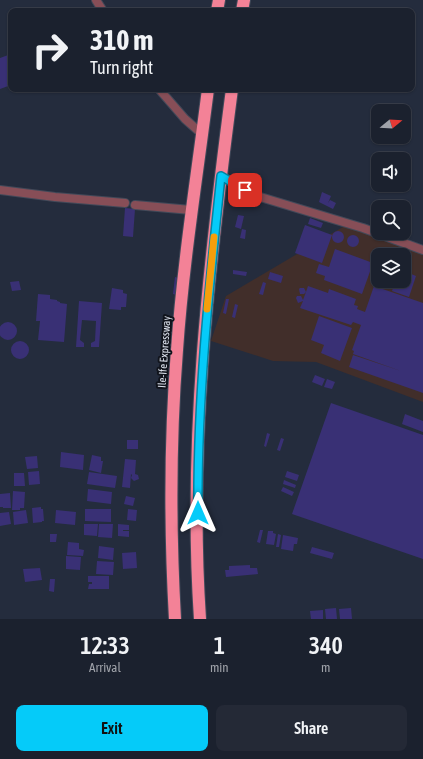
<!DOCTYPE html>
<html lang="en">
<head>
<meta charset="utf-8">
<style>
  body { margin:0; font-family:"Asap Condensed",sans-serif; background:#242936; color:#f1f3f6; height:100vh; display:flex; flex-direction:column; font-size:15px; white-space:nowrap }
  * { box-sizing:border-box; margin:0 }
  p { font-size:13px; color:#a0a3aa }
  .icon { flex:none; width:22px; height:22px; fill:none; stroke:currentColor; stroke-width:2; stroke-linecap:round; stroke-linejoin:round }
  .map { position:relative; height:619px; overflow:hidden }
  .side { display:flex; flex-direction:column; background:#1b212e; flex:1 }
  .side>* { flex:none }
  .banner { position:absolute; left:8px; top:8px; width:407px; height:84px; border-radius:8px; box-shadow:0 1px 3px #0004,0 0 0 1px #393e4a; background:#1b212e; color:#f1f3f6; overflow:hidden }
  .needle { width:26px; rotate:72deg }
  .controls { position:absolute; left:371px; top:104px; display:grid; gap:8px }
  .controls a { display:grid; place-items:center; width:40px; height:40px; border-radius:8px; background:#1b212e; box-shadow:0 1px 3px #0004,0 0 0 1px #393e4a; font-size:20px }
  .pin { position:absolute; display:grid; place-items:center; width:34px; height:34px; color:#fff; margin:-17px; border-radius:8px; box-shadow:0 2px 6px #0006 }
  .me { position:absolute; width:44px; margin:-22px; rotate:0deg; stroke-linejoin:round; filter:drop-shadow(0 0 3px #0008) }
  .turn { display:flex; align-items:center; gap:14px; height:84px; padding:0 16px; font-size:18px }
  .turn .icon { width:52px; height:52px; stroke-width:2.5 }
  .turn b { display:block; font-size:28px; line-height:34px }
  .eta { display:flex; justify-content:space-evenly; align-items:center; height:68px; text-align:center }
  .eta b { font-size:24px; font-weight:600; line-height:28px }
  .button { display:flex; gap:8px; margin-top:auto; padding:8px 16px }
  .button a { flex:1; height:46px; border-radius:8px; background:#05cbf9; color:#111; font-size:16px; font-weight:600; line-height:46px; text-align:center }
  .button a+a { background:#242936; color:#f1f3f6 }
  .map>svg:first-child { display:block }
  .industrial { fill:#412e2a; fill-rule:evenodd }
  .building { fill:#393075 }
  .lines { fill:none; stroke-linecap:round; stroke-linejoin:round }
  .street-casing { stroke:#424959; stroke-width:10 }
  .highway-casing { stroke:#424959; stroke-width:14 }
  .street { stroke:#874e57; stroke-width:8 }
  .highway { stroke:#f38297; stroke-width:12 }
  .route-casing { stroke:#0384a2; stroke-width:10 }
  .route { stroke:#05cbf9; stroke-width:7 }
  .slow { stroke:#f59e0b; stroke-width:7 }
  .labels { text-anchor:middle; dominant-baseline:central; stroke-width:4; stroke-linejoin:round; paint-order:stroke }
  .street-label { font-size:11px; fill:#dee3ee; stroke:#11141c }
</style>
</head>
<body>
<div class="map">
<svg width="423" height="619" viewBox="0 0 423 619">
  <rect width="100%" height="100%" fill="#242c3d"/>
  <path class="industrial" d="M353,221l70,27v154l-107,-40 -43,-1 -62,-20 15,-45zM378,255h26v26h-26z"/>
  <path class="building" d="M11,54v31l-11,4v-31z
    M322,192l9,4 -3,7 2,-3 6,3 -3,6 -14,-7z
    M125,208l10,1 -2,28 -10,-1z
    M238,215l6,1 -3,13 -6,-2z
    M310,218l13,5 -2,5 -13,-4z
    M305,225l27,10 -10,28 -27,-10z
    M242,229l4,1 -1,9 -5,-1z
    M332 237a6 6 0 1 1 12 0a6 6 0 1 1-12 0Z
    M347 241a6 6 0 1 1 12 0a6 6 0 1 1-12 0Z
    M335,249l38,14 -11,31 -38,-14 1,-4 -9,-3 3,-9 10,3z
    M233,270l14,2 -1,4 -13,-2z
    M404,271l12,5 -7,21 -17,-6 2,-6 -2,3 -4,1 -5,-3v-5h11v4l2,-4h8z
    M270,272l13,4 -2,7 -13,-4z
    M175,277l3,1 -2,17 -3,-1z
    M19,281l2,9 -9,1 -2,-9z
    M263,282l3,1 -3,12 -4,-1z
    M308,286l20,7 1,-4 27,10 -2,6 4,1 -1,3 8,3 9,-26 49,17v90l-74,-26 4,-12 48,16 -48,-17 1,-3 -2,-1 9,-25 -8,-3 -2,3 -51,-17 3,-7 -5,2 -2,-5 1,-2h4l2,4 3,-8 -2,2h-4l-1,-5 1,-1h4l2,4z
    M112,288l11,2v3l4,1 -1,13h-5v3l-12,-1z
    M38,294l12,1v4l7,1v1l3,1v1l7,1 -3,38 -26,-2 2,-19h-4z
    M226,299h3l-3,15 -3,-1z
    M79,301l23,2 -3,44h-8v-4l4,-2 1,-20 -14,-1 -2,20 4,3v4h-8z
    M235,304l3,1 -3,13 -3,-1z
    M319,316l33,12 -12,33 -19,-8 3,-8 -13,-5z
    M-1 331a9 9 0 1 1 18 0a9 9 0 1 1-18 0Z
    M11 350a9 9 0 1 1 18 0a9 9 0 1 1-18 0Z
    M315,375l10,4 -3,7 -10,-4z
    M327,379l8,3 -3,7 -8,-2z
    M331,403l92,32v124l-131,-45z
    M405,414l18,7v11l-21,-8z
    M267,433l3,1 -4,13 -2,-1z
    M281,438l3,1 -4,12 -3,-1z
    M127,440h11v9h-11z
    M61,452l23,3 -1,15 -23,-3z
    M92,455l9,2v4h2l-2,12 -12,-3z
    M37,456l1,12 -11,1 -2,-12z
    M125,459l11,1 -1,14 3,1 1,4 -5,2 -3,-3 1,-3 -1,-1 -1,14 -8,-1z
    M39,471l1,13 -11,1 -1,-13z
    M287,471l12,4 -2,6 -12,-4z
    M89,472l28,4 -2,12 -28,-4z
    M14,473h10l1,13h-11z
    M284,480l12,5 -1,3 -12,-4z
    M283,487l11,5 -2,4 -11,-5z
    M88,489l24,3 -1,12 -24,-3z
    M13,491l12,1 -1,16h-4v2h-8z
    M10,493l1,15h-8v-1h-3v-13z
    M126,496l9,2 -2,8 -9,-2z
    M41,507v2h2l1,12h-2v1l-9,1 -1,-15z
    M85,509h26v13l-26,-1z
    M128,509l9,1 -1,11 -9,-1z
    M26,510l2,13 -14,2 -1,-13z
    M56,510l20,2 -1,13 -20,-2z
    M9,512l2,12 -11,2v-13z
    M84,524h14l-1,12 -13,-1z
    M99,524h14l-1,14 -14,-1z
    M118,524l11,1v5h-6v1h6v6l-11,-1z
    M260,530h3l-3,13 -3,-1z
    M268,531h5v2l3,1 -2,11 -8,-1z
    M50,534h7l-1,8h-6z
    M278,534l3,1 -2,12h-3z
    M283,535l15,3 -1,6h-3l-1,7 -12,-2z
    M68,542l11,1v6l5,1 -1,6 -16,-1z
    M99,546l15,2 -1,12 -15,-2z
    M312,547l22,6 -2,6 -22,-6z
    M136,552l1,16 -14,1 -1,-16z
    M66,556l15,1 -1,13 -14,-1z
    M97,561l17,1 -1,13 -17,-1z
    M250,565v3h7l1,6 -32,3 -1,-7h4v-4z
    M40,568l2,12 -17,2 -2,-13z
    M88,576h21v13h-21l1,-5h3v-2h-4z
    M50,579h5l-1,13 -5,-1z
    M336,608l1,11h-11l-1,-10z
    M351,608l1,11h-12l-1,-10z
    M323,610v9h-12l-1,-8z"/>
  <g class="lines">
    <g class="street-casing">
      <path id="street" d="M96,0l7,11
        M159,89l26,30 17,15
        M221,176l36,20 106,32 60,22
        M0,190l55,7 70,6
        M135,205l56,5"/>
    </g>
    <g class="highway-casing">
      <path id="highway" d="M217,11l2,-11
        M242,11l2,-11
        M175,619c-5,-88 -5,-181 2,-269 6,-87 20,-174 31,-261
        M200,619c-12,-177 9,-355 32,-530"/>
    </g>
    <use href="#street" class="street"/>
    <use href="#highway" class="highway"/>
  </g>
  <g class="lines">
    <g class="route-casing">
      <path id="route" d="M198,513c-1,-113 11,-225 23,-337l24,14"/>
    </g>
    <use href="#route" class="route"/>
    <path class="slow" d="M207,309l7,-72"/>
  </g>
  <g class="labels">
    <g class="street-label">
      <text transform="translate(164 352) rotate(-86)">Ile-Ife Expressway</text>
    </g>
  </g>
</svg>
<div class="controls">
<a><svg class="needle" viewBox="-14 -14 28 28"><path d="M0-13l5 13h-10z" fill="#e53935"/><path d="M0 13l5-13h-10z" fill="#a0a3aa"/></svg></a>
<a><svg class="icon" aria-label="sound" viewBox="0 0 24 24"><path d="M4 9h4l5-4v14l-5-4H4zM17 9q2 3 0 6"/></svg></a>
<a><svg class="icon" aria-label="search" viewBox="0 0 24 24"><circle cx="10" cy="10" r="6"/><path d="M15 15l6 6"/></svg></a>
<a><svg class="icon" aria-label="layers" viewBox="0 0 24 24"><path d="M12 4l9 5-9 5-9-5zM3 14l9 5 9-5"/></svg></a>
</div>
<div class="pin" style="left:245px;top:190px;background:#d93025"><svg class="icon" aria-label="arrive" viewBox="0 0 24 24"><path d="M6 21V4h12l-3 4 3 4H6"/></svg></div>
<svg class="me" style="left:198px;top:513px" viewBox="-20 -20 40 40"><path d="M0-17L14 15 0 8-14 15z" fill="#05cbf9" stroke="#fff" stroke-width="4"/></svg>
<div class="banner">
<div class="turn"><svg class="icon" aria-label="right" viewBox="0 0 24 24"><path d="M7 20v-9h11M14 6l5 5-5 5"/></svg><div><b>310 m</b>Turn right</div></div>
</div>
</div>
<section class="side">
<div class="eta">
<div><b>12:33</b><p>Arrival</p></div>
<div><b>1</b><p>min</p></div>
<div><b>340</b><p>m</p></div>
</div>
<div class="button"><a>Exit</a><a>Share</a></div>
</section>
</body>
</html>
